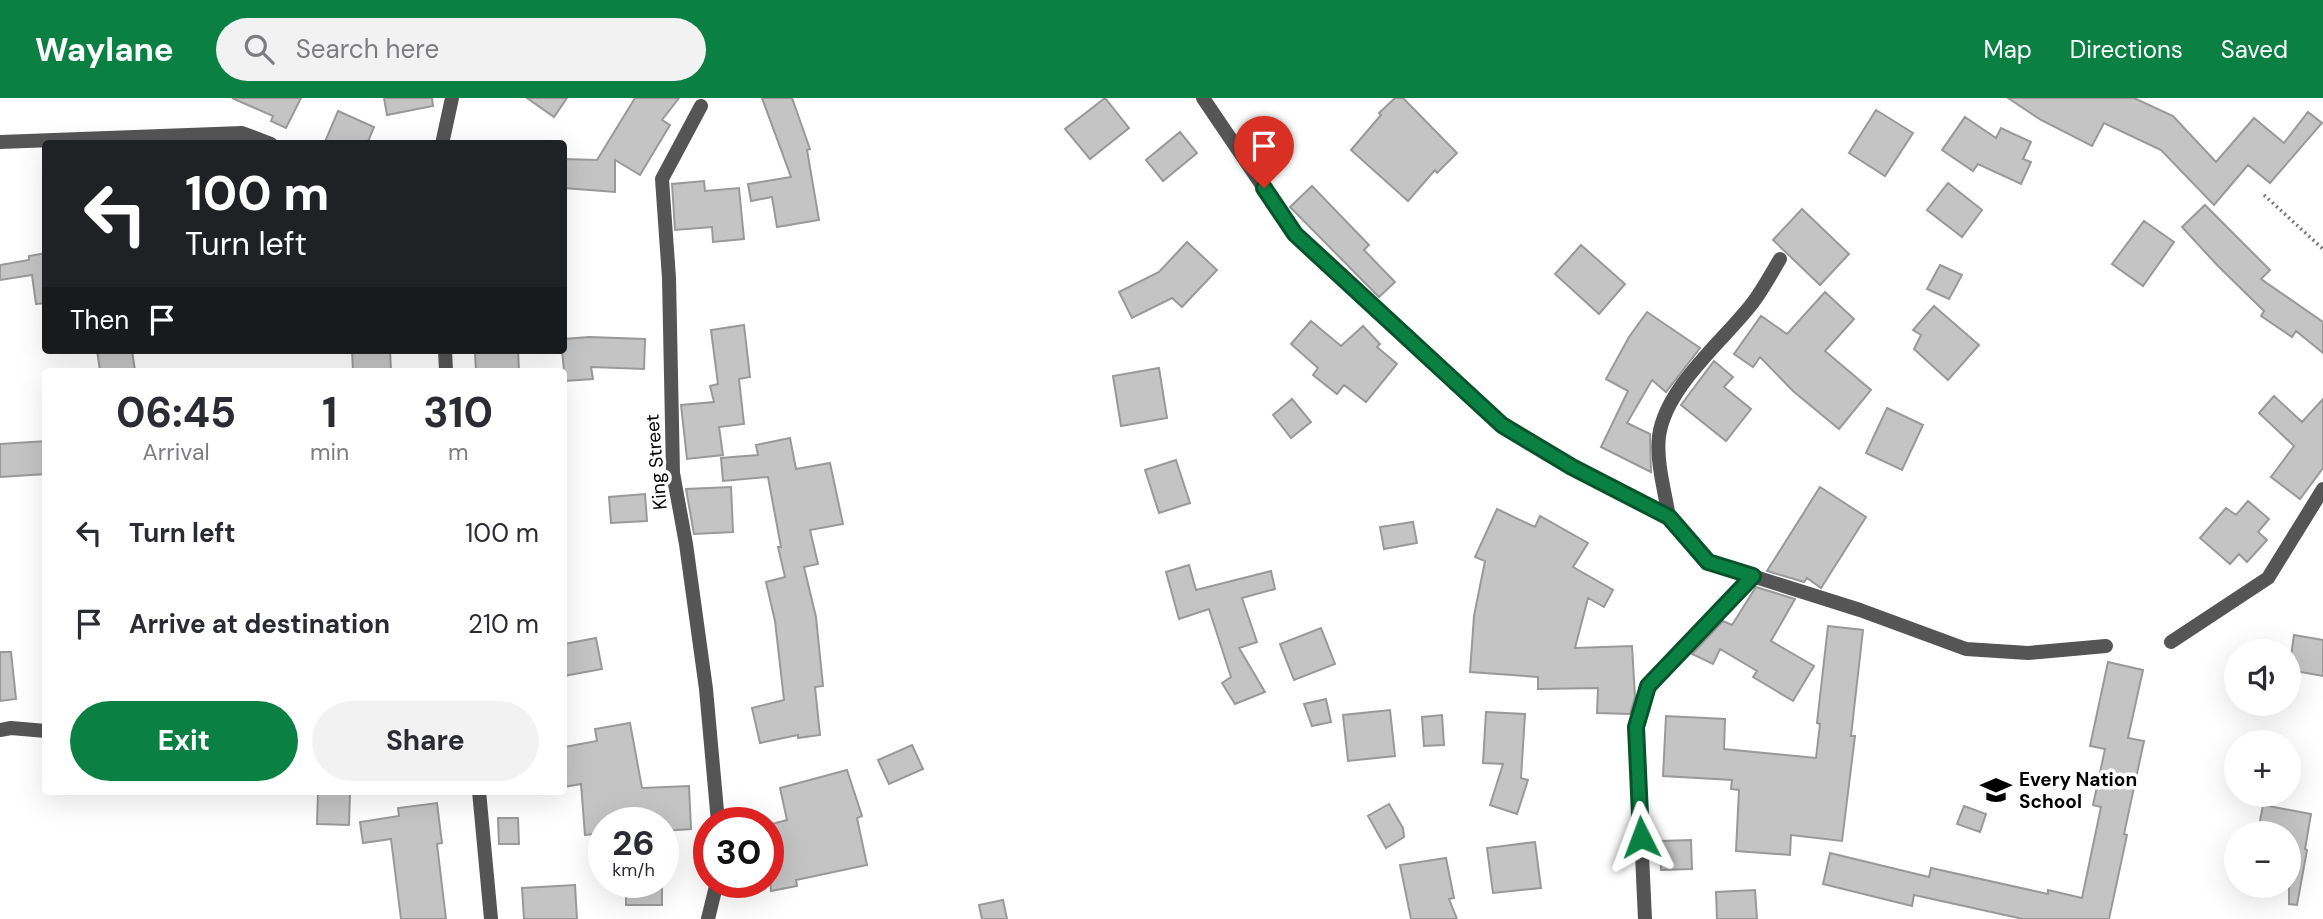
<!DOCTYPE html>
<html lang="en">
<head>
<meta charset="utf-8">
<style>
  body { margin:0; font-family:"DM Sans",sans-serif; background:#f2f2f3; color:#2b2b33; height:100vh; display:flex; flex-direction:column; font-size:26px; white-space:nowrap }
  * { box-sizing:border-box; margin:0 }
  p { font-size:23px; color:#7c7c81 }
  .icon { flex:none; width:38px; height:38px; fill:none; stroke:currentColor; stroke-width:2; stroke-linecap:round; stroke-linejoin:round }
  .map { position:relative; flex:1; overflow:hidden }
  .drawer { position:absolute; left:42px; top:270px; width:525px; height:427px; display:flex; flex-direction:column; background:#fff; border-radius:7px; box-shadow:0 7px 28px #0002 }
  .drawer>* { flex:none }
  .top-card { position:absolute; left:42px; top:42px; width:525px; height:214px; border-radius:7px; box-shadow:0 7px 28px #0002; background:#202124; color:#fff; overflow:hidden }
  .controls { position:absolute; left:2224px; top:541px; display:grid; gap:14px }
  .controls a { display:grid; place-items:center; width:77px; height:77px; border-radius:50%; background:#fff; box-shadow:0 7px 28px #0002; font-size:35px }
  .speed { position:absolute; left:588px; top:709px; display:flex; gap:14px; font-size:35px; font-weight:700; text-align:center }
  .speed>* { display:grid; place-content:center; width:91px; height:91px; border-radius:50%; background:#fff; box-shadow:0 7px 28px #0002; line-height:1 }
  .speed small { font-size:18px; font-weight:400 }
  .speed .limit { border:10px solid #d22; background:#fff; color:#111 }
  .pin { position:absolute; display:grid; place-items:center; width:60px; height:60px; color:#fff; margin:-72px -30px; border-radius:50% 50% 50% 0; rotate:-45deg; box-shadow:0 0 7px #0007 }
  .pin .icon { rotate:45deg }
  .me { position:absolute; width:77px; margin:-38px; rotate:357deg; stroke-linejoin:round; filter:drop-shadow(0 0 5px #0008) }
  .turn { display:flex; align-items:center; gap:24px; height:147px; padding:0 28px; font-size:32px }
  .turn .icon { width:91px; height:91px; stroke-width:2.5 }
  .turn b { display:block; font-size:49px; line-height:60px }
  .then { display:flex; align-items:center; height:66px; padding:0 28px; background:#0003; gap:14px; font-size:26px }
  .eta { display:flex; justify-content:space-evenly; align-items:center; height:119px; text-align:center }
  .eta b { font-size:42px; font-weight:700; line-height:49px }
  .primary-button { display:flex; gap:14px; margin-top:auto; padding:14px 28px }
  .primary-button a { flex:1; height:80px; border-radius:42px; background:#0b8043; color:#fff; font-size:28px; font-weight:700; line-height:80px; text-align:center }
  .primary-button a+a { background:#f2f2f3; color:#2b2b33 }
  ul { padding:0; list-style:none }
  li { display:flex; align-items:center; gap:21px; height:91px; padding:0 28px }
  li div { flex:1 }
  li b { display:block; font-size:26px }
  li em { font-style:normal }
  header { display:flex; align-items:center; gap:42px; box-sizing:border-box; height:98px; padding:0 35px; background:#0b8043; color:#fff }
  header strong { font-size:33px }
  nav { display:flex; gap:38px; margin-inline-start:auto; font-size:24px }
  .search { width:490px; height:63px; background:#f2f2f3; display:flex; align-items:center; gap:18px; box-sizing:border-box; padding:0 24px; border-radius:38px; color:#7c7c81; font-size:26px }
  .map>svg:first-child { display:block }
  .building { fill:#c4c4c4; stroke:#999; stroke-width:2 }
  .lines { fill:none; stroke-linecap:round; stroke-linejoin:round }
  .path { stroke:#777; stroke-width:3.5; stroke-dasharray:2 3.5; stroke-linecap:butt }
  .minor { stroke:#555; stroke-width:14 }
  .tertiary { stroke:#555; stroke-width:14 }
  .route-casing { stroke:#07532c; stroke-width:18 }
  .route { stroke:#0b8043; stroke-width:12 }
  .labels { text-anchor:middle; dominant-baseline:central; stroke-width:7; stroke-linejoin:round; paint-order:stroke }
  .street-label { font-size:19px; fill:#000; stroke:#fff }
  .poi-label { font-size:19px; font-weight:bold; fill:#000; stroke:#fff; text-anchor:start }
</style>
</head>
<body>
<header>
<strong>Waylane</strong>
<div class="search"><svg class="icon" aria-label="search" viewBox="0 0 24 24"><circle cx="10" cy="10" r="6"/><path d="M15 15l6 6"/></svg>Search here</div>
<nav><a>Map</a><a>Directions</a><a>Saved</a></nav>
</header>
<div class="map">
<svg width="2323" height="821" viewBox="0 0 2323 821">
  <rect width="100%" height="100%" fill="#fff"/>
  <path class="building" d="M232,0h69l-15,30 -15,-7 2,-5z
    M384,0h48l1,8 -46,9z
    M527,0h40l-13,19z
    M635,0h44l-17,22 8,5 -30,50 -25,-15v32l-51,-4v-29l33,1z
    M762,0h30l18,51 -3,1 12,70 -42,7 -5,-30 -21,4 -3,-17 43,-7z
    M1105,0l24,30 -39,31 -25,-30z
    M1395,0h8l54,55 -20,20 -2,-3 -27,31 -57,-51 30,-35 -2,-2z
    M2008,0h126l39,18 43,46 38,-44 30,25 24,-31 14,11 -52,60 -22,-18 -34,40 -53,-55 -57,-27 -12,23 -51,-26z
    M1876,12l37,23 -28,43 -36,-23z
    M338,13l36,16 -7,17h-43z
    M1965,19l31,21 5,-10 30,14 -8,17 8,3 -10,22 -43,-20 -5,7 -31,-21z
    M1180,34l17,21 -34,28 -17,-21z
    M704,83l1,10 34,-3 5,51 -31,3 -1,-15 -37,3 -3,-46z
    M1948,85l34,27 -20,27 -35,-27z
    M1312,88l57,59 -5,5 31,32 -16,15 -89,-90z
    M2205,107l65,65 -9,9 62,43v31l-27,-22 -4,6 -31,-21 3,-5 -46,-45 -36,-39z
    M1802,111l47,45 -29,31 -47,-45z
    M2144,123l30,21 -31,44 -31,-22z
    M1187,144l30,28 -35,37 -10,-9 -40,20 -13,-26 40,-20z
    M1581,147l44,39 -26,30 -44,-40z
    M46,155v50l-10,1 -4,-29 -32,5v-15l29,-5v-4z
    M1940,167l22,10 -13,24 -22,-10z
    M1825,194l29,27 -29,32 46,39 -32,39 -46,-38 -33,-34 -7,10 -19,-13 27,-38 26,18z
    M1934,208l45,39 -31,35 -34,-31 7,-14 -8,-5z
    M1647,214l53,36 -34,44 -14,-12 -25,43 23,11 1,38 -50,-25 27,-56 -22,-12 23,-42z
    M1311,223l30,25 22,-20 17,18 -3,3 20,17 -31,38 -22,-17 -7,9 -24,-19 5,-7 -27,-24z
    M744,227l6,52 -11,2 5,45 -25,3 4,28 -36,4 -6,-54 33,-3 -4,-16 8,-2 -7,-54z
    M589,239l56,2 -1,30 -53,-2 2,12 -28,2 -3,-31 2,-11z
    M97,252h35l3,21h-35z
    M352,252h38l1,21h-38z
    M518,252l1,21h-43l-1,-18z
    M1714,263l19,16 -9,10 27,22 -25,32 -45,-36z
    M1159,270l8,50 -46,8 -8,-50z
    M2274,298l28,26 21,-23v69l-23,31 -29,-22 23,-31 -35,-33z
    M1292,301l19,23 -20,16 -18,-23z
    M1887,310l36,17 -21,45 -36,-17z
    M790,340l6,31 34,-6 13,61 -33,6 8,34 -14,3 12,50 7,69 -8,1 5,48 -22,3v-3l-38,8 -8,-35 32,-8 -9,-79 -9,-39 19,-5 -7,-30h3l-13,-70 -45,4 -2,-23 37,-3 -2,-10z
    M46,343v33l-46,3v-33z
    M1176,362l14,43 -31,10 -14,-43z
    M731,389l2,45 -39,2 -8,-45z
    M1820,389l46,30 -45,71 -14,-10 -3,4 -37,-11z
    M645,396l2,27 -36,2 -2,-26z
    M2248,403l21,18 -11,13 9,8 -20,22 -8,-8 -9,10 -30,-26 26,-30 10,7z
    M1497,411l38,18 5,-11 48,27 -15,24 40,23 -9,17 -16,-9 -13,50 57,-2 3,51 -5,17 -33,-1 1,-25 -60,1v-12l-68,-5 4,-56 11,-55 -10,-4z
    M1413,424l4,21 -33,6 -4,-22z
    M1189,467l7,25 75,-19 4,18 -33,9 15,44 -18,6 26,44 -30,12 -13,-21 9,-6 -22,-68 -30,10 -13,-47z
    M1756,489l39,12 -24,42 43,25 -21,35 -40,-24 4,-6 -37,-22 -7,15 -21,-10 31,-33 9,4z
    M1828,528l35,4 -12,106h4l-13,105 -51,-6 -1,20 -54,-4 3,-61 -8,-1 1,-9 -69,-4 3,-60 59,3 -1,30 92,9 4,-34 -3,-1z
    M1321,530l14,36 -41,16 -14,-36z
    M2294,537l29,5v36l-34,-6z
    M596,540l6,31 -38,7v-32z
    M0,554h11l5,47 -16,2z
    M2108,564l35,8 -15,68 16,3 -20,93 3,1 -18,84h-86l-109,-24 -2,11 -89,-22 7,-31 99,24 2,-9 117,26v-4l34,8 19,-91 -8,-2 12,-56 -15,-3z
    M1326,601l5,23 -19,4 -8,-22z
    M1390,612l5,46 -47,5 -5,-46z
    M1486,614l39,2 -4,64 7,2 -11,34 -27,-9 13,-41 -20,-1z
    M1442,617l2,30 -20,1 -2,-29z
    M630,625l12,65 47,-2 2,43 -28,2v-9h-59v11l-19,2 -4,-51 -17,3v-40l33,-6 -2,-12z
    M912,647l11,24 -34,15 -11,-24z
    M847,672l15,46 -5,2 10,47 -71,15 1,6 -26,5 -3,-35 5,-1 -5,-30 19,-5 -7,-32z
    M318,694l32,1 -1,32 -32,-1z
    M437,705l5,40 -5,1 9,75h-45l-10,-80 -28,4 -3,-21 39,-6 -1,-8z
    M1389,706l14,24 1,9 -18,11 -18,-32z
    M2263,707l48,9 -6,35 2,1 -10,55 -8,-1v-71l-31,-2z
    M1964,708l22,8 -6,18 -23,-8z
    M498,720h20l1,26h-20z
    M1691,742l1,29 -31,1 -1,-29z
    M1535,744l6,46 -48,5 -6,-45z
    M1446,760l8,40 -5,1 8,20h-46l-11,-54z
    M626,784h36v23h-36z
    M575,787l2,34h-53l-2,-31z
    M1755,792l2,29h-40l-1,-27z
    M1003,802l4,19h-25l-3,-14z"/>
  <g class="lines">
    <path class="path" d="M2264,97l59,54"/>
    <path class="minor" d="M1203,0l92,136 126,118 81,73 70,42 97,50 39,45 152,48 106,39 62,4 78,-7
      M701,8l-39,73 7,99 4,195 13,71 20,145 12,133
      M0,44l242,-9 29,11
      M1669,419c-4,-25 -13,-55 -10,-81 7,-49 63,-94 92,-131 11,-14 20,-31 29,-46
      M2171,544l97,-64 55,-89
      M0,632l11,-2 35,3
      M708,821l9,-37
      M1645,821l-9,-192 12,-41 105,-110"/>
    <path class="tertiary" d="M442,46l10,-46
      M445,252l1,21
      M479,693l12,128"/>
  </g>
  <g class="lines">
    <g class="route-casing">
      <path id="route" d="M1264,90l31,46 207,191 70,42 97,50 39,45 45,14 -105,110 -12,41 5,110"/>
    </g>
    <use href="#route" class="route"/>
  </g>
  <defs>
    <g id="school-bare" transform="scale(2.415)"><path d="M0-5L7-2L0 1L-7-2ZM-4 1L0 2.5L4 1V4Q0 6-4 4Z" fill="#000" stroke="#fff" stroke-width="2.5" paint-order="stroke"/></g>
  </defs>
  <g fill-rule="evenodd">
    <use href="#school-bare" x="1996" y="692"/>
  </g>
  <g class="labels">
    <g class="street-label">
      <text transform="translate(656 364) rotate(-95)">King Street</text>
    </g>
    <g class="poi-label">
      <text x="2019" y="681">Every Nation<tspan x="2019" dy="22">School</tspan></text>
    </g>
  </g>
</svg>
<div class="controls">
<a><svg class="icon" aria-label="sound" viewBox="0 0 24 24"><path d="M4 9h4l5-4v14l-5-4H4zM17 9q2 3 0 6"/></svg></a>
<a>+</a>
<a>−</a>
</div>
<div class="speed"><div>26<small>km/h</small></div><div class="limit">30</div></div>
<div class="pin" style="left:1264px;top:90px;background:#d93025"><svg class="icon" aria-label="arrive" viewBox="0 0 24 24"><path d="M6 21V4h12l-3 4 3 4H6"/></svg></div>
<svg class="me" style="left:1641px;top:739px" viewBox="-20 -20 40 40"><path d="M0-17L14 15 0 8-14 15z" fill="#0b8043" stroke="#fff" stroke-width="4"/></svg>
<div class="top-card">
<div class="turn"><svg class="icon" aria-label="left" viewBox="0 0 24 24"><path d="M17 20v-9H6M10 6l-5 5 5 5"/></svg><div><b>100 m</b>Turn left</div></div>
<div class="then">Then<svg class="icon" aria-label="arrive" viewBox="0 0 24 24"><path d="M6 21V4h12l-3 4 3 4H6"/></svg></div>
</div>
<section class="drawer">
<div class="eta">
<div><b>06:45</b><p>Arrival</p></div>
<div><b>1</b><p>min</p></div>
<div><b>310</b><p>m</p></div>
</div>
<ul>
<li><svg class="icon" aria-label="left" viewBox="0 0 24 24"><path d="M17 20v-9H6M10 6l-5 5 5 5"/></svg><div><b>Turn left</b></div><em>100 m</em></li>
<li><svg class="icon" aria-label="arrive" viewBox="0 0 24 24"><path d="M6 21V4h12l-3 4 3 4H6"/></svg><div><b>Arrive at destination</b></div><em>210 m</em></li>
</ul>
<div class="primary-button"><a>Exit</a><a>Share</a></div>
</section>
</div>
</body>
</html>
